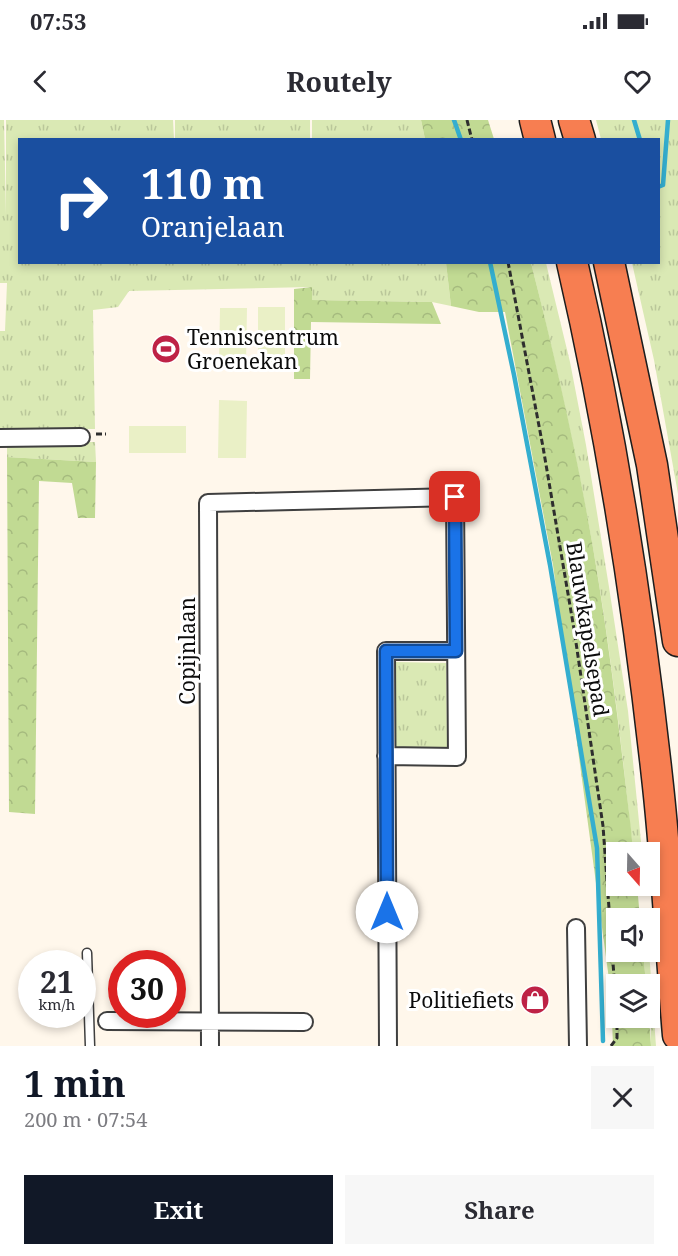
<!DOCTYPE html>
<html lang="en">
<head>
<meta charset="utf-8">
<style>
  body { margin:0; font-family:"Noto Serif",serif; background:#f7f7f7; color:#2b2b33; height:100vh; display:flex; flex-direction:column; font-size:22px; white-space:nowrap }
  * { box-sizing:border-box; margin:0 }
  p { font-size:20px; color:#7c7c81 }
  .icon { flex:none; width:33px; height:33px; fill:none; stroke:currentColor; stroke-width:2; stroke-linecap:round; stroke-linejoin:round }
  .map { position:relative; height:926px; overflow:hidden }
  .details { display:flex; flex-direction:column; background:#fff; flex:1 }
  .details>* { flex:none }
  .banner { position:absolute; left:18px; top:18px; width:642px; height:126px; border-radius:0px; box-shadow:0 3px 9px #0003; background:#1a4fa0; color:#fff; overflow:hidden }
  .needle { width:39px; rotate:160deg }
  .controls { position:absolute; left:606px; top:722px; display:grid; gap:12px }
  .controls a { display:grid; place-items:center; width:54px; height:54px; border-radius:0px; background:#fff; box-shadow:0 3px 9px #0003; font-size:30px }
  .speed { position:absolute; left:18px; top:830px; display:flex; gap:12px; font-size:30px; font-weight:700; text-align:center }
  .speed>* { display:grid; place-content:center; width:78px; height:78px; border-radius:50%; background:#fff; box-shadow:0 3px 9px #0003; line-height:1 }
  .speed small { font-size:15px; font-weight:400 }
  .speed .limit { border:9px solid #d22; background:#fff; color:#111 }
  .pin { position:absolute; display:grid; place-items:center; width:51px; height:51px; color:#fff; margin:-26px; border-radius:12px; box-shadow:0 3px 9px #0006 }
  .me { position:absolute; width:66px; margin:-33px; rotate:0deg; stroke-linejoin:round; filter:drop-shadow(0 0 4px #0008) }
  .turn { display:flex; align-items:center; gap:21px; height:126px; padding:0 24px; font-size:27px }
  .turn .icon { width:78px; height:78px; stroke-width:2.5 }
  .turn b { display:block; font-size:42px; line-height:51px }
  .round { display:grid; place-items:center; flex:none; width:63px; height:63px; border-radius:0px; background:#f7f7f7 }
  .head { display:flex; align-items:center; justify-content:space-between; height:102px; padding:0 24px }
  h1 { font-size:36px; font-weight:700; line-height:45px; color:#111827 }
  .cta { display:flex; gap:12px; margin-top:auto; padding:12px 24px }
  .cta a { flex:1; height:69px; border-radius:0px; background:#111827; color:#fff; font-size:24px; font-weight:700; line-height:69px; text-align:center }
  .cta a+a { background:#f7f7f7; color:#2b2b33 }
  .status { display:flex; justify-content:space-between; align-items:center; height:42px; padding:0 30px; background:#fff; direction:ltr }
  .status svg { height:16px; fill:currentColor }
  header { display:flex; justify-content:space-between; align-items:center; height:78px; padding:0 24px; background:#fff; font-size:27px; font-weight:700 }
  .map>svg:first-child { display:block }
  .grass { fill:url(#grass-tufts) }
  .forest { fill:url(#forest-crowns) }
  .pitch { fill:#eaf0c6 }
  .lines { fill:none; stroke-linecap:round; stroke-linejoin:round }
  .stream { stroke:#34aecf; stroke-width:4.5 }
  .service-casing { stroke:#3f3f3f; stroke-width:11 }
  .minor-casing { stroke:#3f3f3f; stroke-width:20 }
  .motorway-casing { stroke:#1d1d1d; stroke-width:33 }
  .path { stroke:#2e2e2e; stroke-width:3; stroke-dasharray:6 3; stroke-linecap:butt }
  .service { stroke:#fff; stroke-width:8 }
  .minor { stroke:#fff; stroke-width:16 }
  .motorway { stroke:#f77e51; stroke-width:30 }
  .route-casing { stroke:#114b97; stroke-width:15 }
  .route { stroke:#1a73e8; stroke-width:10 }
  .labels { text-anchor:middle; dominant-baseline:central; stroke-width:6; stroke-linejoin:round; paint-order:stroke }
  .poi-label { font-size:21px; fill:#0c0c0c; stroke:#fff; text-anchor:start }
  .street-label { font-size:21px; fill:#0c0c0c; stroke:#fff }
</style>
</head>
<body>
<div class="status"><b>07:53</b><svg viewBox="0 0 49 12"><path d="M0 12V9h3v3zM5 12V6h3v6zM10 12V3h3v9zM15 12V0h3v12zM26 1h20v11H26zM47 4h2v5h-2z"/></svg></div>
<header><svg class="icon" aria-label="back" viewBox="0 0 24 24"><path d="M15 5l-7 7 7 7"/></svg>Routely<svg class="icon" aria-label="heart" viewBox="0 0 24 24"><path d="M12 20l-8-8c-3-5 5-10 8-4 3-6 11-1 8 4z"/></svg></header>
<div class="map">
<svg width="678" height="926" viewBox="0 0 678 926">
  <defs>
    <pattern id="grass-tufts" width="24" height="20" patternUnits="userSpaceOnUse" patternTransform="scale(1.5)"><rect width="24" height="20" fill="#dae9b4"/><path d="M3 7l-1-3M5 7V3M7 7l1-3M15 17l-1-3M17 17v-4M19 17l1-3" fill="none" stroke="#bac79a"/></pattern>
    <pattern id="forest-crowns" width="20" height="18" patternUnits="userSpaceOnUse" patternTransform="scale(1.5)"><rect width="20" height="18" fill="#c1da93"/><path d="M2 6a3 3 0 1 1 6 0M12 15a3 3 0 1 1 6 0" fill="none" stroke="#a5ba7e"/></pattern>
  </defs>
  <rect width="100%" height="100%" fill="#fff7eb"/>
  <path class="grass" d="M0,0h4l2,95v-95h167l1,19 -154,1v122l426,1 5,43 -19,-4 -121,-2v-13l-182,4 -11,16 -25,3 2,119h-95v-98h5l2,-48h-7z
    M175,0h135v19h-135z
    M312,0h109l4,19 -113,1z
    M596,0h82v374l-24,-134 -22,-97 26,-1v-122l-57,-1z
    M531,143h15l24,99 16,83 23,142 19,124 14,141h-9c-12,-113 -25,-226 -46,-337 -16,-85 -35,-169 -56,-252z
    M7,322h88l1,20 -89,-5z
    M396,542l50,1 1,85 -51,-1z
    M643,831h6l7,95h-5l-1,-62h-4z"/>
  <path class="forest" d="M421,0h67l6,19h-69z
    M531,143c27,105 51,213 68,321 13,81 22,163 32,245l2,23h-17v33h21l3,33h-24v33h27l3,33h-30v33h33l2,29h-38l-2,-52 -58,-429 -48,-253h-26l-28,-6 -5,-43z
    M312,167v13l120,2 9,22 -130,-2 -1,57h-16v-90z
    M7,337l89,5 -1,56h-17l-6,-35 -33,-2 -4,333 -26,-2z"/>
  <path class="pitch" d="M258,187h27v59h-27z
    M220,188h27l-1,57h-27z
    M219,280l28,1 -1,57h-28z
    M129,306h57v27h-57z"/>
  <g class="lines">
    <path class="stream" d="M454,0l7,20
      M634,0l6,20
      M658,67l5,-2 5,-65
      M490,142l24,113 36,190 47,283 6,193"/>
    <g class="service-casing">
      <path id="service" d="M87,833l3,93"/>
    </g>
    <g class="minor-casing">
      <path id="minor" d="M0,318l81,-1
        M576,808l2,118
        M107,901l197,1
        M210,926l-2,-543 247,-6 2,260 -71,-1
        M388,926l-2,-395h70"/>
    </g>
    <g class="motorway-casing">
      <path id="motorway" d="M535,0l5,20
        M574,0l6,20
        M572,142c40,173 67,348 86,524 9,83 13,167 20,249
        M609,142l43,203 26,176"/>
    </g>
    <path class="path" d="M467,0l5,20
      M508,142l35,185 31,182 29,197 13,178
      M96,314h10
      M611,926l6,-8v-21"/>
    <use href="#service" class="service"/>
    <use href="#minor" class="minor"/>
    <use href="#motorway" class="motorway"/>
  </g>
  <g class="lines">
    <g class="route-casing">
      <path id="route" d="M387,792l-1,-261h70l-1,-154"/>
    </g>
    <use href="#route" class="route"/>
  </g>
  <defs>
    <g id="stadium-disc" transform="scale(1.5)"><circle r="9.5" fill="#be2246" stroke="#fff"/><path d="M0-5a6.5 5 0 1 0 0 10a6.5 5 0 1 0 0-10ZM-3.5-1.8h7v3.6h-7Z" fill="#fff"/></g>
    <g id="shop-disc" transform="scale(1.5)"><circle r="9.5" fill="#be2246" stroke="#fff"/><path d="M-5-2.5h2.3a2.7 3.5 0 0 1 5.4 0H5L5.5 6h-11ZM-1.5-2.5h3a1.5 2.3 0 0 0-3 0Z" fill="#fff"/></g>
  </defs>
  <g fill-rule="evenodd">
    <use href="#stadium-disc" x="166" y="229"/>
    <use href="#shop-disc" x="535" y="880"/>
  </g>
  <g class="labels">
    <g class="poi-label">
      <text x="187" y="217">Tenniscentrum<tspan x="187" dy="24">Groenekan</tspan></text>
      <text x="514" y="880" text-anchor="end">Politiefiets</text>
    </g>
    <g class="street-label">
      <text transform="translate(588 509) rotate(81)">Blauwkapelsepad</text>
      <text transform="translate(187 531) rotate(-90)">Copijnlaan</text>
    </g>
  </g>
</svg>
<div class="controls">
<a><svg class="needle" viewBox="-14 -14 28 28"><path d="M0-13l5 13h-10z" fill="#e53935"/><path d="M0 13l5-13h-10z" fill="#7c7c81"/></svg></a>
<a><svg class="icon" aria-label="sound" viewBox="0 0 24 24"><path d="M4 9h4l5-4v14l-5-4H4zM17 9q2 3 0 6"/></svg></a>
<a><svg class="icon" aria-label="layers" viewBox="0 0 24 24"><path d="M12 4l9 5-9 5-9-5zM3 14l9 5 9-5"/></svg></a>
</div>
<div class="speed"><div>21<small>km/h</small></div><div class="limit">30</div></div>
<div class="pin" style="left:455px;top:377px;background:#d93025"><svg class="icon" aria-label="arrive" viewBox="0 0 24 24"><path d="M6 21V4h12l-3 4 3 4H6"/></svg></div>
<svg class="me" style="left:387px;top:792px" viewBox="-20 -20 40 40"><circle r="19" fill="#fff"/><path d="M0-13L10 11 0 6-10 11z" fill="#1a73e8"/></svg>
<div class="banner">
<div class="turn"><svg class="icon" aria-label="right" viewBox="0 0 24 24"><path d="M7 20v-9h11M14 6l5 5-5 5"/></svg><div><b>110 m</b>Oranjelaan</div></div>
</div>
</div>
<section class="details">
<div class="head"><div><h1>1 min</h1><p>200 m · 07:54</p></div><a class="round"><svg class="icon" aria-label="close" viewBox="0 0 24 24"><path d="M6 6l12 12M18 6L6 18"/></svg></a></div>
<div class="cta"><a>Exit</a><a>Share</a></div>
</section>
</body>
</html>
